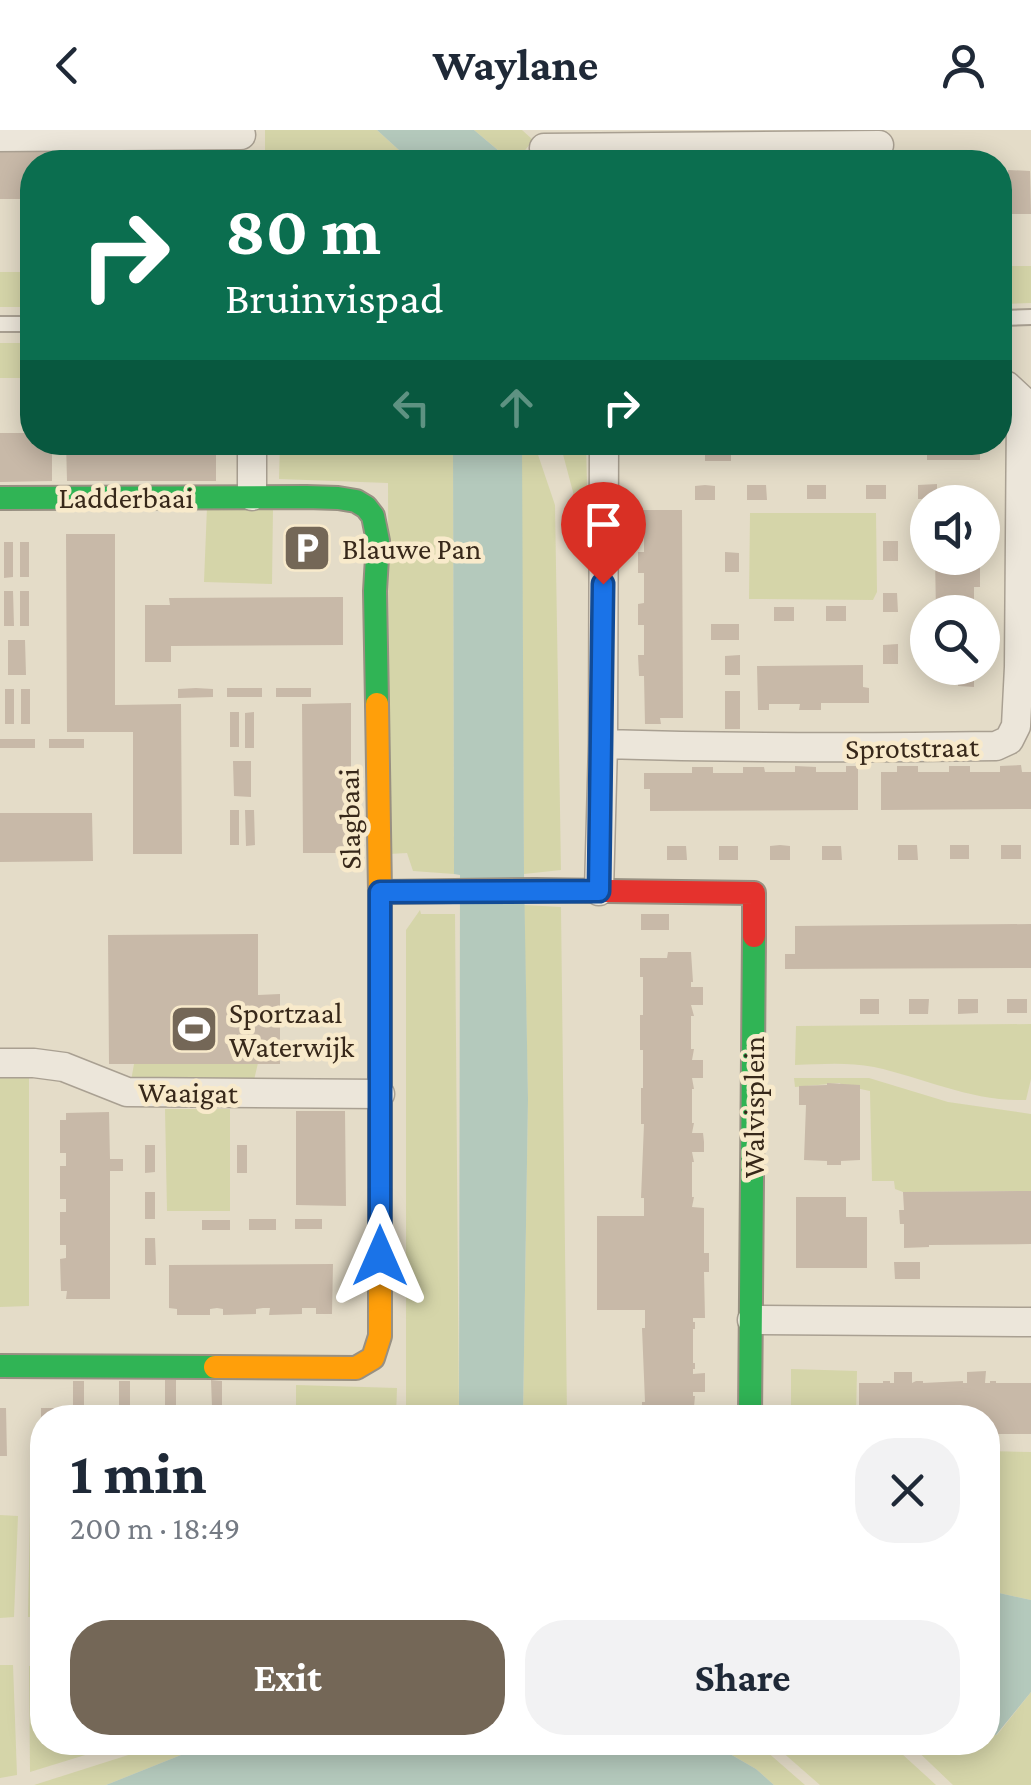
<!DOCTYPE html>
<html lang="en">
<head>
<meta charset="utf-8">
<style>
  body { margin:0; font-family:"Crimson Pro",serif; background:#f2f2f3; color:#1f2937; height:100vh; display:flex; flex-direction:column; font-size:38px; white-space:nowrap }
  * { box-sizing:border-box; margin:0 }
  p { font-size:32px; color:#747a83 }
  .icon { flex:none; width:55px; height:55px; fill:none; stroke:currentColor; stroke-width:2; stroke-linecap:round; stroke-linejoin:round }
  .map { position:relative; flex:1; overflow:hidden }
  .side { position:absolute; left:30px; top:1275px; width:970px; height:350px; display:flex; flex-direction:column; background:#fff; border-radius:40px; box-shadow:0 5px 25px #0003 }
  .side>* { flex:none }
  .hud { position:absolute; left:20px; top:20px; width:992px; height:305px; border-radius:40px; box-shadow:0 5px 25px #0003; background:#0b6e4f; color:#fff; overflow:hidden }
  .fabs { position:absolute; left:910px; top:355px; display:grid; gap:20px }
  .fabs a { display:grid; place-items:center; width:90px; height:90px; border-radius:50%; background:#fff; box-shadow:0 5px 25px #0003; font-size:50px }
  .pin { position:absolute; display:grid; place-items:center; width:85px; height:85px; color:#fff; margin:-102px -42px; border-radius:50% 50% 50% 0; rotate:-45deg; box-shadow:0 0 10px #0007 }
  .pin .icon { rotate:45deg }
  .me { position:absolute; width:110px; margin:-55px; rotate:0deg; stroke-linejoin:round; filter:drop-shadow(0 0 8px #0008) }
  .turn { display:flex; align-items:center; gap:35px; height:210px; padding:0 40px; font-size:45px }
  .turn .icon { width:130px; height:130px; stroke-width:2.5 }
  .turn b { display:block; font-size:70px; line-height:85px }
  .lanes { display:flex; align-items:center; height:95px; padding:0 40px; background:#0003; justify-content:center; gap:50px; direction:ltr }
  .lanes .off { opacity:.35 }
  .round { display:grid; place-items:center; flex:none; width:105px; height:105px; border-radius:40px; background:#f2f2f3 }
  .overview { display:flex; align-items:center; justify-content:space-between; height:170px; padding:0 40px }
  h1 { font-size:60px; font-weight:700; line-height:75px }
  .action { display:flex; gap:20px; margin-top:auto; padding:20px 40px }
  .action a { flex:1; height:115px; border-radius:40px; background:#746757; color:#fff; font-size:40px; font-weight:700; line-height:115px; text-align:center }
  .action a+a { background:#f2f2f3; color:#1f2937 }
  header { display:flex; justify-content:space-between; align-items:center; height:130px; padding:0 40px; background:#fff; font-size:45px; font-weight:700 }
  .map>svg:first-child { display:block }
  .green { fill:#d5d5a9 }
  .water { fill:#b4c9bc }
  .building { fill:#c8b9a8 }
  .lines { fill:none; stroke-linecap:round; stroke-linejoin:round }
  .lane-casing { stroke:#a9a092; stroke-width:18 }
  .street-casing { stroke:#a9a092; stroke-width:31 }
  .fast-casing { stroke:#989082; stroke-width:26 }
  .slow-casing { stroke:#989082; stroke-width:26 }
  .jam-casing { stroke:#989082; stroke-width:26 }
  .lane { stroke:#ece6da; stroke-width:14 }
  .street { stroke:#ece6da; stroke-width:28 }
  .fast { stroke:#30b455; stroke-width:22 }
  .slow { stroke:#ff9f0a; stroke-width:22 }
  .jam { stroke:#e5322d; stroke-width:22 }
  .route-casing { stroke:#114b97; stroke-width:25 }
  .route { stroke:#1a73e8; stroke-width:18 }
  .labels { text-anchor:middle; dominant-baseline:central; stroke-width:9; stroke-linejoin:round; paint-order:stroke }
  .street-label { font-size:30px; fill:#37281a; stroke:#f8eacb }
  .poi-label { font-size:30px; fill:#37281a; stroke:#f8eacb; text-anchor:start }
</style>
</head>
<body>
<header><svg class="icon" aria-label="back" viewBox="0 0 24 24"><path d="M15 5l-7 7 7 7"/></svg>Waylane<svg class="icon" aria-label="person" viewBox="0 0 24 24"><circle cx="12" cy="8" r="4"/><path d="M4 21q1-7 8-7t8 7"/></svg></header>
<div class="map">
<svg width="1031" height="1655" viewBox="0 0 1031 1655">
  <rect width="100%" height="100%" fill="#e4dcc8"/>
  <path class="green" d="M265,0h112l35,32h-147z
    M474,0h48l11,10 -17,22h-4z
    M1000,136h31v37l-31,1z
    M0,142h32v35h-32z
    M0,213h32v35h-32z
    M280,313h173l1,431 -41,-3 -6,-18 -18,1 -1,-371 -109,-4z
    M521,313h13l21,62 6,365 -37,4z
    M560,313h26l2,86 -6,-3z
    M207,377l66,1 -1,76 -68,-2z
    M750,383h126l1,79 -4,8 -124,-1z
    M524,775l37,2 6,510 -44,1 5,-319z
    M420,780l1,4h34l4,503 -53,1v-488z
    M1031,894v55l-5,21c-54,2 -101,-22 -152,-33 -26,-5 -52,-3 -79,-2l1,-39z
    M258,933l-4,17 -123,1 3,-17z
    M0,938l29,3v235l-29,1z
    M794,948h75l79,24 83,12v77l-128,1 -8,-3 -1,-8h-22l-2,-90 -29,-6 -1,-2 -45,4z
    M165,979h65v102h-63z
    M791,1239l66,2 -1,46h-65z
    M296,1255l101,3 -1,29h-100z
    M988,1321l43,1v148l-32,-7 -11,1z
    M0,1385l18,1 -4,101 -14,1z
    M30,1386h12v101h-14z
    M0,1535h13l4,110 -17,3z
    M29,1536h13v76l82,1 -94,29z
    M1031,1562v93h-78l-44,-42 79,-1v-9l9,2z
    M166,1613h64l-49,12 -75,30h-72z
    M711,1613h46l48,42h-31l-18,-16z
    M772,1613h118l46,42h-116z"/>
  <path class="water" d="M377,0h97l38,32h-100z
    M453,313h69l2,431 4,225 -5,318h-64l1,-542 -6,-1z
    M999,1463l32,7v92l-35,43 -8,-2v-139z
    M230,1612l481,1 45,26 18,16h-668l75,-30z"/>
  <path class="building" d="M65,20h150v12h-150z
    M0,21h51v11h-19v37h-32z
    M1008,40l22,1 1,43h-31v-38h8z
    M0,303h32v9h20v39l-52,1z
    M66,312h150v39h-149z
    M652,312h157v8h-78v11h-26v-11l-53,1z
    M823,312h157v18h-53v-11l-104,1z
    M937,354v15h-19v-14z
    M705,355l10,1v14h-20v-14z
    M747,355h19l1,15h-20z
    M807,355h19v14h-19z
    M866,355h20v14h-20z
    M638,380h44l1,208h-23l1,6h-16l-1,-48h-5l-1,-21h6v-30h-6v-21l6,-1v-30h-6v-21h6v-30h-6z
    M66,404h49v171l66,-1 1,150h-49v-122h-66z
    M883,411h15v20h-15z
    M4,412h9v35l-9,1z
    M20,412h9v35h-9z
    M725,422l14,1v19h-14z
    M935,428h39v8h6v21h-6v25h-38z
    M4,461h9l1,35h-10z
    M20,461h9v35h-9z
    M883,463h14l1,19h-15z
    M343,467v48l-172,1v16h-26v-57h25l-1,-7z
    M826,476h20v15h-20z
    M774,477h20v14h-20z
    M711,494h28v16h-28z
    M8,510h17l1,35h-18z
    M898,514v20h-15v-19z
    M740,525v20h-15v-19z
    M863,535v22l6,1v15h-48v7h-22l1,-6h-31v6h-11l-1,-44z
    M936,538h38v19l-16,-1v-5h-22z
    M196,558l17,1v8l-35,1v-9z
    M227,558h35v9h-35z
    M276,558h35v9h-35z
    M5,559h9v35h-9z
    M21,559h9v35h-9z
    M725,561h15v38h-15z
    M351,573v150h-48l-1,-149z
    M230,582h9v35h-9z
    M254,582v36h-9v-35z
    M0,609h35v9h-35z
    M49,609h35v9h-35z
    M233,631h18v36l-17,-1z
    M1021,635l1,7h9v37l-150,1v-38h16v-6h21v6h31v-6h21v6h30v-6z
    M795,636l21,1v5h30v-6h12v44l-208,1v-22h-6v-16h48v-6h21v6h30v-6h21l1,5h30z
    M230,680h9v35h-9z
    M245,680h9l1,35 -9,1z
    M0,683h92l1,48 -93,1z
    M780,715l10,1v14h-20v-14z
    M898,715h19l1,15h-20z
    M950,715h19v14h-19z
    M1001,715h20v14h-20z
    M667,716h19l1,14h-20z
    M719,716h19v14h-19z
    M822,716h19l1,14h-20z
    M641,784h28v16h-28z
    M1031,794v44l-246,1v-15h10v-28z
    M258,804v61l22,-1v70h-171l-1,-129z
    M668,822h23l2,30h-2v5h12v18h-12l3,11h-3v33h3l-2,11h11v18h-11l2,11h-2v34h2l-2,10h11l1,9v10h-12l2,10h-2v35h2l-2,10 12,1v45h5v19h-5l1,46h-12v4h2v7h-2v34h2v6h-2v5l12,-1v19h-12v4h2l-2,22h-63l1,-6h11v-10h3l-3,-74h3v-18h-48v-94h47v-18h-3l3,-74h-3v-36h2v-38h-3v-35h3v-38h-3v-19h27z
    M860,869h19v15h-19z
    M909,869h20l-1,15h-19z
    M958,869h20v14l-20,1z
    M1007,869h20v14h-20z
    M827,953l33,2v75l-19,1v4h-14v-4l-23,-1 2,-55h-7v-19l28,-1z
    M296,981h49l1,95 -50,-1z
    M109,982l1,47h13v12h-13v128h-44l1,-8h-6l-1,-32 6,-1v-13h-6v-33h6v-13h-6v-33h6v-13h-6v-33h6v-7z
    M145,1015h10v27l-10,1z
    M237,1015h10v28h-10z
    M1031,1061v53l-102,1v2l-25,1v-24h-4l-1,-14h5l-1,-18z
    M145,1062h10v27h-10z
    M796,1067h50v20h21v51h-71z
    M249,1089h27v11h-27z
    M295,1089h27v10h-27z
    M202,1090h28v10h-28z
    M145,1108h10l1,27h-11z
    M894,1132h26v17h-25z
    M333,1134l-1,50h-16v-6h-14v6l-33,1 1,-7h-7l-7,1v5l-33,1v-6l-6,-1 -7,1v6h-33v-6l-8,-1v-43z
    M986,1241l-1,12h5v-2h6v2h35v51h-35v-3h-8v-13h-123v-11h-6v-24h24v-2h7v2h4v-11h18v11l4,-2h7v2l40,-2v2h4v-11z
    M165,1250h11v28l36,-1 -1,-27 11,1v27h40v10h-221v-10h32v-27h11v27h35v-27h11v27h35z
    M0,1278h6l1,48h-7z"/>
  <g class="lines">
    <g class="lane-casing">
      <path id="lane" d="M1000,188l31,-1
        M0,194h32"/>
    </g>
    <g class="street-casing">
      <path id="street" d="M0,7l241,-2
        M544,18l335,-3
        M252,312v54
        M603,614c131,4 262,4 393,2l13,-6 7,-14 3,-59 2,-257v-11l-14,-13h-7
        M599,761l4,-147 1,-302
        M0,933h34l30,4 63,25 253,2
        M752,1190l279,2"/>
    </g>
    <g class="fast-casing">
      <path id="fast" d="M0,368l306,-1 32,1 18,3 10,6 7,9 5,25 -3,50 2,113
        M0,1236l215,1
        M750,1288l4,-482"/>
    </g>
    <g class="slow-casing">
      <path id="slow" d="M215,1237l141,1 17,-10 7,-22v-444l-3,-188"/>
    </g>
    <g class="jam-casing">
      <path id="jam" d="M380,762l155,-2 219,3v43"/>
    </g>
    <use href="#lane" class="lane"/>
    <use href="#street" class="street"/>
    <use href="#fast" class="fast"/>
    <use href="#slow" class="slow"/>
    <use href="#jam" class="jam"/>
  </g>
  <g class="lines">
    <g class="route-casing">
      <path id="route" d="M380,1126v-364l219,-1 4,-307"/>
    </g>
    <use href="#route" class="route"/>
  </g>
  <defs>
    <g id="parking-square" transform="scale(2.5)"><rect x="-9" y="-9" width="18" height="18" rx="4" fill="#746757" stroke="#f8eacb"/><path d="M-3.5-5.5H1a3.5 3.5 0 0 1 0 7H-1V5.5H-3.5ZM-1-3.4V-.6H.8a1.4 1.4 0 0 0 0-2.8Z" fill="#fff"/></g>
    <g id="stadium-square" transform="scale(2.5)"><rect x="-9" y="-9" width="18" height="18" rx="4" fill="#746757" stroke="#f8eacb"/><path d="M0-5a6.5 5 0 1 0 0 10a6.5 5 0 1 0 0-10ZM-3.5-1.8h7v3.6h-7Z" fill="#fff"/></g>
  </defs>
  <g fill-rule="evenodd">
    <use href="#parking-square" x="307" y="418"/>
    <use href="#stadium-square" x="194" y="899"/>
  </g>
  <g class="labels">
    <g class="street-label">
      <text x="126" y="367">Ladderbaai</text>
      <text transform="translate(912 617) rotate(-1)">Sprotstraat</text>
      <text transform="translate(349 689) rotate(-91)">Slagbaai</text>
      <text transform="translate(188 962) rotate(1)">Waaigat</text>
      <text transform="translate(753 977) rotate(-90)">Walvisplein</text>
    </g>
    <g class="poi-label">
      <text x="342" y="418">Blauwe Pan</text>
      <text x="229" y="882">Sportzaal<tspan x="229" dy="34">Waterwijk</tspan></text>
    </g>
  </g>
</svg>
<div class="fabs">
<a><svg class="icon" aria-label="sound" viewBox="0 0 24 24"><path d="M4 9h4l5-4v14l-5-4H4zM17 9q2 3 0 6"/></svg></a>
<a><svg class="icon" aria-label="search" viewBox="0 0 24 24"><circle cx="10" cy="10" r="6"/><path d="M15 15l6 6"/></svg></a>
</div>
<div class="pin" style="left:603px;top:454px;background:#d93025"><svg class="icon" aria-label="arrive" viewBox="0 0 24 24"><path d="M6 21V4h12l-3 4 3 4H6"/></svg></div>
<svg class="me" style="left:380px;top:1126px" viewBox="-20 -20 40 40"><path d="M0-17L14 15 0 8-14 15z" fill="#1a73e8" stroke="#fff" stroke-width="4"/></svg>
<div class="hud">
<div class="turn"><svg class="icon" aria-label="right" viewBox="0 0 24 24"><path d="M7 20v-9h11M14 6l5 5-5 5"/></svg><div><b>80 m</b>Bruinvispad</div></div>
<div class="lanes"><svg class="icon off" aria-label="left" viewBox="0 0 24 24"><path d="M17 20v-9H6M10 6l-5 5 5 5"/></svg><svg class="icon off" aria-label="ahead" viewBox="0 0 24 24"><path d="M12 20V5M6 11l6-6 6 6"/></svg><svg class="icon" aria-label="right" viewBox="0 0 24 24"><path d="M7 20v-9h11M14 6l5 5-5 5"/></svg></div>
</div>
<section class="side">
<div class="overview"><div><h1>1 min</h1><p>200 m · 18:49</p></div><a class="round"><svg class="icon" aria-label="close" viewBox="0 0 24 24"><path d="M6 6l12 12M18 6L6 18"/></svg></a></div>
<div class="action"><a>Exit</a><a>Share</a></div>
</section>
</div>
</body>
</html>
